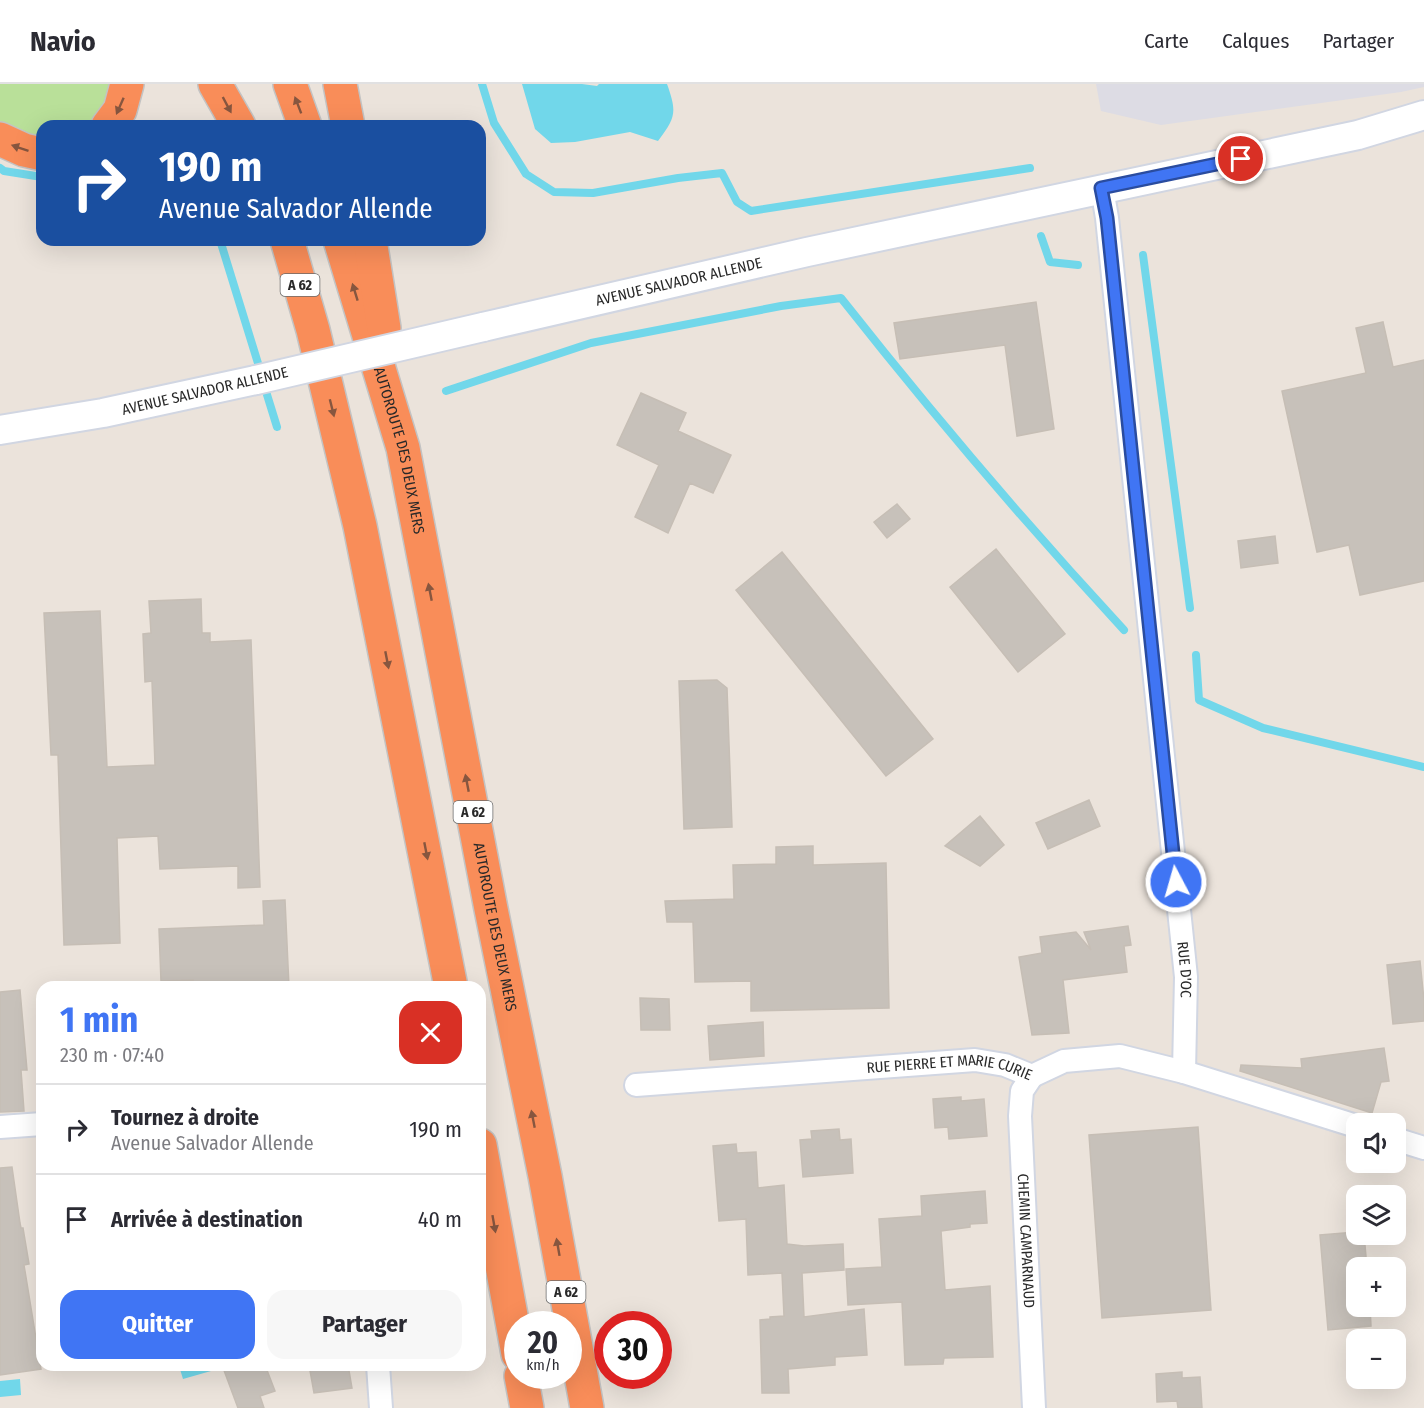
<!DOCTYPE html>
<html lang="fr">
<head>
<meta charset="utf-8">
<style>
  body { margin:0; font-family:"Fira Sans Condensed",sans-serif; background:#f7f7f7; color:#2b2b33; height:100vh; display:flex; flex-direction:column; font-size:22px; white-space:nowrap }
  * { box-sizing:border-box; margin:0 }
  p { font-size:20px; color:#7c7c81 }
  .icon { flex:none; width:33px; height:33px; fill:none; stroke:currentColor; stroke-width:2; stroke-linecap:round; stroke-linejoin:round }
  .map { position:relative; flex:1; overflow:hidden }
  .side { position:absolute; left:36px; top:897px; width:450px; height:390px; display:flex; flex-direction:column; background:#fff; border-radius:18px; box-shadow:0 6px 24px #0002 }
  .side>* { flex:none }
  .banner { position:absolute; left:36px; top:36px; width:450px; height:126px; border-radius:18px; box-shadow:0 6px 24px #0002; background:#1a4fa0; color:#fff; overflow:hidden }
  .controls { position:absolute; left:1346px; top:1029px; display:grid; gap:12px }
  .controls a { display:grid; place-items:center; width:60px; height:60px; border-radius:12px; background:#fff; box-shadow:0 6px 24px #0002; font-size:30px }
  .speed { position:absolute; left:504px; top:1227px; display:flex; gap:12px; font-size:30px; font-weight:700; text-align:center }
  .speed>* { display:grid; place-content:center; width:78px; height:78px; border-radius:50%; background:#fff; box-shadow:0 6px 24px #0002; line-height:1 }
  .speed small { font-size:15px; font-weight:400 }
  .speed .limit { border:9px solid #d22; background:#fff; color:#111 }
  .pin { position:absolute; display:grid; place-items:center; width:51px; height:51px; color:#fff; margin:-26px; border:3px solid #fff; border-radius:50%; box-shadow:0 2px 6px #0007 }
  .me { position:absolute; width:66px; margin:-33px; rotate:354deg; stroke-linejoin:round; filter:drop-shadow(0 0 4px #0008) }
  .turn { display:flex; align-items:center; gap:21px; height:126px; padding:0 24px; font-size:27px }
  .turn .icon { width:78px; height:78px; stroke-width:2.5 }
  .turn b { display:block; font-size:42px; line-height:51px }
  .round { display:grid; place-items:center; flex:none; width:63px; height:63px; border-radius:18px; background:#f7f7f7 }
  .head { display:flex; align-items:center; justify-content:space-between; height:102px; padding:0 24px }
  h1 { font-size:36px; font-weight:700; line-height:45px; color:#4075f4 }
  .action { display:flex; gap:12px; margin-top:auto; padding:12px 24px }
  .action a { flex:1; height:69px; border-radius:18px; background:#4075f4; color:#fff; font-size:24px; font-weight:700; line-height:69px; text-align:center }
  .action a+a { background:#f7f7f7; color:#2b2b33 }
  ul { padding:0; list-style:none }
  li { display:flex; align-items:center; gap:18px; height:90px; padding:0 24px; border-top:2px solid #e1e1e2 }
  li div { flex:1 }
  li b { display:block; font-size:22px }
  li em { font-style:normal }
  header { display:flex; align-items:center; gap:36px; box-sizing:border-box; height:84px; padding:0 30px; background:#fff; border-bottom:2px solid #e1e1e2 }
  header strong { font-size:28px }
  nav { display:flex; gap:33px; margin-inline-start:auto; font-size:21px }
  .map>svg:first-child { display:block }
  .industrial { fill:#dddce4 }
  .green { fill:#b9e099 }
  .water { fill:#71d7ea }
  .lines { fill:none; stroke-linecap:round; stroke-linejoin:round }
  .stream { stroke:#71d7ea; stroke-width:8 }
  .building { fill:#c7c1ba; stroke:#c6beb5; stroke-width:1.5 }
  .minor-casing { stroke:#d1d6e2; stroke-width:26 }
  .tertiary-casing { stroke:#d1d6e2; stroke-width:32 }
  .motorway-casing { stroke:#c3c3c3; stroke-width:36 }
  .minor { stroke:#fff; stroke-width:22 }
  .tertiary { stroke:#fff; stroke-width:28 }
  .motorway { stroke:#f98d59; stroke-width:33 }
  .tertiary-bridge-casing { stroke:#d1d6e2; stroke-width:32; stroke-linecap:butt }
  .tertiary-bridge { stroke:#fff; stroke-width:28 }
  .oneway { fill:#87563f }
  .route-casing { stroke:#2a4c9f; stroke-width:15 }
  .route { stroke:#4075f4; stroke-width:10 }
  .labels { text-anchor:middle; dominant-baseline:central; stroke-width:4.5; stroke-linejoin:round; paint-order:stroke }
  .shield { fill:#fff; stroke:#696969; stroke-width:1.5 }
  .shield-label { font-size:14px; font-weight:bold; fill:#292929 }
  .street-label { font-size:15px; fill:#292929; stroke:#fff }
</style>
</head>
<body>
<header>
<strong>Navio</strong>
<nav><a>Carte</a><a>Calques</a><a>Partager</a></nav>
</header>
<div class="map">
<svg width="1424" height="1324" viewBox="0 0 1424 1324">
  <rect width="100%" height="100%" fill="#ebe3db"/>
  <path class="industrial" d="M1096,0h328v3l-23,5 -240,33 -60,-14z"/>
  <path class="green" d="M0,0h114l-14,31 -12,11h-46v15l-42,-15z"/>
  <path class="water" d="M522,0h60l15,2 2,-2h68c10,28 9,33 -9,57l-28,-9 -55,10 -24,1 -16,-14z
    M183,1281h26l2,6 -28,8 -4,-13z
    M20,1295l1,16 -21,2v-16z"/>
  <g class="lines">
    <path class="stream" d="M482,0l12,39 32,51 28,18 39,1 85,-15 44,-5 15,29 14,9 279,-43
      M0,84l4,3 38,6
      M1041,152l9,26 28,3
      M220,156l41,133
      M1143,171l47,353
      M264,301l13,42
      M446,307l145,-48 190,-37 60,-8c90,114 184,225 283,332
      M1196,571l3,45 64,28 161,39"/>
  </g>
  <path class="building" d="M1036,218l18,127 -37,7 -12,-91 -105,14 -6,-36z
    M1383,238l10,45 31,-7v221l-64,14 -11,-50 -32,7 -35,-161 84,-18 -10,-45z
    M641,309l45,20 -8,18 53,24 -18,38 -23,-10 -22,50 -33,-16 24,-52 -42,-20z
    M897,420l13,15 -23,19 -13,-16z
    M1275,452l3,27 -37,5 -3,-27z
    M996,465l69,85 -47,38 -68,-85z
    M782,468l151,187 -47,37 -150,-186z
    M201,515l1,34h8v9l41,-2 9,247 -22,1v-22l-78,3 -2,-33 -41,2 3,105 -56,2 -6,-190h-7l-7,-142 56,-2 7,156 48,-2 -3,-84 -7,1 -2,-48 8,-1 -2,-32z
    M717,596l10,8 5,139 -48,2 -5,-148z
    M1089,716l11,26 -52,23 -12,-26z
    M980,732l24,29 -24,21 -35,-20z
    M813,762v19l73,-2 3,145 -138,3v-30l-56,1 -2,-60h-26l-2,-21 69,-2 -1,-34 43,-1v-17z
    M285,816l4,87h-22v-3l-73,3 -1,-7 -32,1 -2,-52 105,-4 -1,-24z
    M1128,842l3,19 -7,1 3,26 -64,8 6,53 -37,2 -13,-78 23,-4 -2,-16 36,-5 15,18 -7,-18z
    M1420,877l4,39v21l-31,3 -6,-59z
    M20,906l7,80h-6l3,41 -24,1v-120z
    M640,914l29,1 1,31h-29z
    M763,938l1,34 -54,4 -2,-34z
    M1384,964l5,33 -8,1 -9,31 -132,-42 1,-6 61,3 -1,-9z
    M961,1013v4l23,-2 3,37 -38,3 -1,-12 -13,1 -2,-29z
    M1198,1043l13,183 -109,8 -13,-183z
    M839,1045l1,11 11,-1 2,34 -50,4 -3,-37 12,-1 -1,-8z
    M736,1060l1,9 19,-1 2,36 26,-3 3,59 17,2 39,-2 1,26 -42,3 2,44 60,-8 3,46 -32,2v8l-47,4 1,24h-27l-2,-73 10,-1v-2l14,-1 -2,-43 -34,2 -2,-56 -27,2 -6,-75z
    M12,1083l8,56 1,5h2l6,36 -5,1 17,104 -41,6v-207z
    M985,1107l2,32 -17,1v3l-29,4 4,59 45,-4 3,71 -49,1 -1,6 -38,1 -3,-63 -54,3 -2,-36 36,-2 -3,-48 43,-3 -1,-20z
    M1356,1148v2h8l3,34h-11v38h14l1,20 -43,4 -8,-95z
    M222,1281h43l10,26 -15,5 4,12h-26z
    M309,1281h39l4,23 -38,5z
    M1182,1288v6l18,-1 2,31h-24l-1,-7 -20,1 -1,-28z"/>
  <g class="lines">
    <g class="minor-casing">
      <g id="minor">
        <path id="s1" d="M1102,104l5,30 79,759 -2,95"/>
        <path id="s2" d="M1032,992l-10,15 -2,25 14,292"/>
        <path id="s3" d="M636,1001l339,-25 30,5 27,11 32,-15 56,-5 64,16 172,54"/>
        <path d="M0,1043l42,-3"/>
        <path d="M1395,1055l29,9"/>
        <path d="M378,1281l3,43"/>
      </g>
    </g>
    <g class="tertiary-casing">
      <g id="tertiary">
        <path id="s4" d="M483,243l324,-75 551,-117 66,-20"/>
        <path d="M0,346l103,-17 153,-33"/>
      </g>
    </g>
    <g class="motorway-casing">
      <g id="motorway">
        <path d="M215,0l24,42"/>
        <path d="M290,0l15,42"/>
        <path d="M340,0l8,42"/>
        <path d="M108,42l12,-16 7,-26"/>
        <path d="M0,55l24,11 18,4"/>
        <path d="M287,156l26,90 47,196 91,461"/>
        <path id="s5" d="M340,156l63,208 88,461 54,267 42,232"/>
        <path d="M370,156l14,88"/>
        <path d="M480,1061l38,209"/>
        <path d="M521,1292l6,32"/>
      </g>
    </g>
    <use href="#minor" class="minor"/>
    <use href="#tertiary" class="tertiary"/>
    <use href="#motorway" class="motorway"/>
    <g class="tertiary-bridge-casing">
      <path id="tertiary-bridge" d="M256,296l227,-53"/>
    </g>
    <use href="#tertiary-bridge" class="tertiary-bridge"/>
  </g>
  <defs><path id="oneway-solid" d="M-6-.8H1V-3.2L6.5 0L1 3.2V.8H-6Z" transform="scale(1.5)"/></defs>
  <g class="oneway">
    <use href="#oneway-solid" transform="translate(227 21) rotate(62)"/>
    <use href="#oneway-solid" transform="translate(298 21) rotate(-111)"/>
    <use href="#oneway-solid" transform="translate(120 22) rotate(114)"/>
    <use href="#oneway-solid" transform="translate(20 64) rotate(-161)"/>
    <use href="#oneway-solid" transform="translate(355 208) rotate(-107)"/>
    <use href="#oneway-solid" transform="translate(332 324) rotate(76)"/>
    <use href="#oneway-solid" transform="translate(430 508) rotate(-101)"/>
    <use href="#oneway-solid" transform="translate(387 576) rotate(79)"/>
    <use href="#oneway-solid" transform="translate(467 699) rotate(-101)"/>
    <use href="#oneway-solid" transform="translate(426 767) rotate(79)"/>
    <use href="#oneway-solid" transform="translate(533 1035) rotate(-101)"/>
    <use href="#oneway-solid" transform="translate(494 1140) rotate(80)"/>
    <use href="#oneway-solid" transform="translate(558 1163) rotate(-100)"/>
  </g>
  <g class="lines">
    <g class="route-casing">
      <path id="route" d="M1176,798l-69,-664 -6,-30 140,-29"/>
    </g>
    <use href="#route" class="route"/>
  </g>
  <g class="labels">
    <g class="shield">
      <rect x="280.5" y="190" width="39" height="22" rx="4.5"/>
      <rect x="453.5" y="717" width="39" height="22" rx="4.5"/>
      <rect x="546.5" y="1197" width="39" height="22" rx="4.5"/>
    </g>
    <g class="shield-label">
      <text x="300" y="201">A 62</text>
      <text x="473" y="728">A 62</text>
      <text x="566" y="1208">A 62</text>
    </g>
    <g class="street-label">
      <text stroke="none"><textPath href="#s4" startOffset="201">AVENUE SALVADOR ALLENDE</textPath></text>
      <text transform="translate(205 307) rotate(-13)">AVENUE SALVADOR ALLENDE</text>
      <text stroke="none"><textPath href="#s5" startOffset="219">AUTOROUTE DES DEUX MERS</textPath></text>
      <text stroke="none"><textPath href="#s5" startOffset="705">AUTOROUTE DES DEUX MERS</textPath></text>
      <text stroke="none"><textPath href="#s1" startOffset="786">RUE D'OC</textPath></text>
      <text stroke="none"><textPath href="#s3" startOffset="315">RUE PIERRE ET MARIE CURIE</textPath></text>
      <text stroke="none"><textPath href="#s2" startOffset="168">CHEMIN CAMPARNAUD</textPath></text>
    </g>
  </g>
</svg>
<div class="controls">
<a><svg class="icon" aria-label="sound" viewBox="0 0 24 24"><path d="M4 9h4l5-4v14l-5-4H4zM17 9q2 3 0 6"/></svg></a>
<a><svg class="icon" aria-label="layers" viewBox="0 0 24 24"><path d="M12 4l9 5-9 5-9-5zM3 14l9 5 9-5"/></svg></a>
<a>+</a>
<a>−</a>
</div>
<div class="speed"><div>20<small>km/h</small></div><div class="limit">30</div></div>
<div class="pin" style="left:1241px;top:75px;background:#d93025"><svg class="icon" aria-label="arrive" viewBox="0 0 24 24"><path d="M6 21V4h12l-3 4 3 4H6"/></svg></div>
<svg class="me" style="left:1176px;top:798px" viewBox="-20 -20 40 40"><circle r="17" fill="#4075f4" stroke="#fff" stroke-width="3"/><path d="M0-11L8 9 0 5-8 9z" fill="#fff"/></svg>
<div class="banner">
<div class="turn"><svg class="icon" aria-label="right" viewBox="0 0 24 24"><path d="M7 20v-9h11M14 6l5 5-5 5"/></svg><div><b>190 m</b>Avenue Salvador Allende</div></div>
</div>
<section class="side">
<div class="head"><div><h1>1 min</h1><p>230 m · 07:40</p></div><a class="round" style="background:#d93025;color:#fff"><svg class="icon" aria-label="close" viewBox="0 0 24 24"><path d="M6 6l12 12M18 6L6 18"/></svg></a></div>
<ul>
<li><svg class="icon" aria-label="right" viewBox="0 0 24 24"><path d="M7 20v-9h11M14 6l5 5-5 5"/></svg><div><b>Tournez à droite</b><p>Avenue Salvador Allende</p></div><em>190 m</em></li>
<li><svg class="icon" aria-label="arrive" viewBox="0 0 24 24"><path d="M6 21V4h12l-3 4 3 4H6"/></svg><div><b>Arrivée à destination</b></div><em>40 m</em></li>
</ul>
<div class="action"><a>Quitter</a><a>Partager</a></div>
</section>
</div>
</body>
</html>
